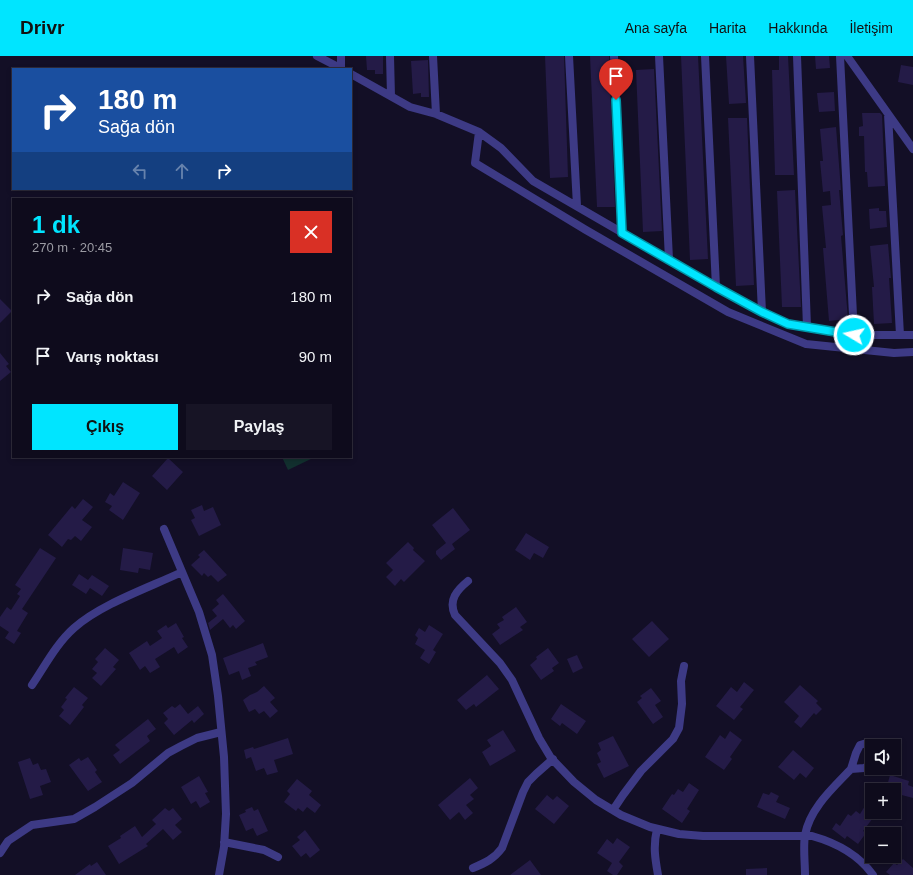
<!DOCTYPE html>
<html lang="tr">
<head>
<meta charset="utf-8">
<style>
  body { margin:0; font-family:Arial,sans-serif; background:#171425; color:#f1f3f6; height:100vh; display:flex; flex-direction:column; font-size:15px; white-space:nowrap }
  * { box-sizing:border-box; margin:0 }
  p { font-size:13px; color:#9b9ba3 }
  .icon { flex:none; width:22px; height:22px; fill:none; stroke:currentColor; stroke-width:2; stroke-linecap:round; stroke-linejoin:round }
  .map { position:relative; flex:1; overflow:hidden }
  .side { position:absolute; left:12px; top:142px; width:340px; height:260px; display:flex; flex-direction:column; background:#0e0b1c; border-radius:0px; box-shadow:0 2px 6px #0003,0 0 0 1px #2e2b3b }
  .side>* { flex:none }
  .top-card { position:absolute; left:12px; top:12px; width:340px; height:122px; border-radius:0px; box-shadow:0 2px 6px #0003,0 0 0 1px #2e2b3b; background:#1a4fa0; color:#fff; overflow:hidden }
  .buttons { position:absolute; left:865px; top:683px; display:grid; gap:8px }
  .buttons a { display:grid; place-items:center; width:36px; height:36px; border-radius:0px; background:#0e0b1c; box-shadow:0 2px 6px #0003,0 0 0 1px #2e2b3b; font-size:20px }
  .pin { position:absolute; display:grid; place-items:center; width:34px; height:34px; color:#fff; margin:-41px -17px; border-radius:50% 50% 50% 0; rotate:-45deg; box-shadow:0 0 4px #0007 }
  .pin .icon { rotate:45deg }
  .me { position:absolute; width:44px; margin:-22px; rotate:279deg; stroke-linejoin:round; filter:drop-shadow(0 0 3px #0008) }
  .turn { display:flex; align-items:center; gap:14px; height:84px; padding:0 20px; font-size:18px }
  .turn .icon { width:52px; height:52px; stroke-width:2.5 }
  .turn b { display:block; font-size:28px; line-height:34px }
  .lanes { display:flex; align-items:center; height:38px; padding:0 20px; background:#0003; justify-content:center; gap:20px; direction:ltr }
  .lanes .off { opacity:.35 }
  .round { display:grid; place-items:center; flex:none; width:42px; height:42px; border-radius:0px; background:#171425 }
  .overview { display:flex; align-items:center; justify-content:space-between; height:68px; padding:0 20px }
  h1 { font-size:24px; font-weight:700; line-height:30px; color:#00e5ff }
  .primary-button { display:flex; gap:8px; margin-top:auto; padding:8px 20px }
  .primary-button a { flex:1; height:46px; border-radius:0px; background:#00e5ff; color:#111; font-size:16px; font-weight:700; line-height:46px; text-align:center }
  .primary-button a+a { background:#171425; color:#f1f3f6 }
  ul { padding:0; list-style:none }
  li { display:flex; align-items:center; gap:12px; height:60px; padding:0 20px }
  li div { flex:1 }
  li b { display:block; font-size:15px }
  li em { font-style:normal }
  header { display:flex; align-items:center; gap:24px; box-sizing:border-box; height:56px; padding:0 20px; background:#00e5ff; color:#111 }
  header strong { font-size:19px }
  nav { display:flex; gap:22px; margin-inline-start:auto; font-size:14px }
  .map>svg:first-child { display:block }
  .green { fill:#12302f }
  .building { fill:#241b47 }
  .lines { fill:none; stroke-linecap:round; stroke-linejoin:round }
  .minor { stroke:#3d3a85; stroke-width:8 }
  .route-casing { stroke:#0095a6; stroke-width:10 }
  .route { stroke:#00e5ff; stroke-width:7 }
</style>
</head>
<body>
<header>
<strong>Drivr</strong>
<nav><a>Ana sayfa</a><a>Harita</a><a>Hakkında</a><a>İletişim</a></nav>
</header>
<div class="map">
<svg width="913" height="819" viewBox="0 0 913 819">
  <rect width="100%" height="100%" fill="#130f26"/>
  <path class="green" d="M282,401h33l-27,13z"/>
  <path class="building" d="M366,0h17v18h-8v-4h-8z
    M545,0h19l4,121 -18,1z
    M590,0h19l6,151h-18z
    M681,0h17l10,203 -18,1z
    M726,0h17l3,47 -17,1z
    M779,0h9l6,119h-19l-3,-105h7z
    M815,0h14l1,12 -14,1z
    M428,4l1,37h-8v-4l-8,1 -2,-33z
    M901,9l12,2v18l-15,-3z
    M654,13l8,162 -19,1 -7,-162z
    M834,36l1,19 -16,1 -2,-19z
    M862,57h18l2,2 3,71 -17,1 -1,-15h-2l-1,-36h-5v-9l4,-1z
    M728,62h19l7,167 -18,1z
    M836,71l5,63h-2l4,45 -2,1 7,83 -19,2 -6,-73h3l-4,-42 9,-1 -1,-14 -7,1 -3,-31h3l-3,-32z
    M795,134l6,117h-19l-5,-116z
    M879,152v3h7l1,16 -17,2 -1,-20z
    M888,188l3,34h-2l3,45 -18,1 -2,-37h2l-4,-41z
    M0,243l12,12 -12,12z
    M0,297l9,11 -3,2 5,6 -11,9z
    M168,402l15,14 -16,18 -15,-14z
    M123,426l17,11 -17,27 -14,-10 3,-4 -7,-4 5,-9 4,3z
    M83,443l10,8 -11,13 10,7 -11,14 -6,-5 -4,4 -3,-1 -6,8 -14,-12 24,-29 3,3z
    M202,449l2,6 9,-4 8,18 -22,11 -8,-16 4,-2 -4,-8z
    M453,452l17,22 -18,14 3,5 -14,11 -5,-6v-3l10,-8 -14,-18z
    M526,477l23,14 -6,11 -9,-5 -4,7 -15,-10z
    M408,486l6,6 -1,2 12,11 -21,21 -3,-3 -6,7 -9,-9 7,-7 -7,-7z
    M40,492l16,10 -34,51 6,4 -11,18 4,2 -7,11 -9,-6 4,-6 -9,-6v-9l7,-10 4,3 9,-14 -3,-2 4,-5 -6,-4z
    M123,492l30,5 -3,17 -11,-2 -1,5 -18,-3z
    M204,494l23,25 -9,7 -7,-7 -3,2 -4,-4 -2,3 -11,-11 9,-8 -2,-2z
    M79,518l9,6 4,-5 17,11 -7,10 -12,-8 -4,6 -14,-9z
    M223,538l22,27 -9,8 -3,-4 -3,3 -7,-9 -13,11 -2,-7 9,-7 -5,-6 7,-6 -3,-4z
    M516,551l11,15 -7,5 3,3 -23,15 -8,-11 8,-6 -3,-4 7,-4 -2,-3z
    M652,565l17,18 -20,18 -17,-18z
    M176,567l8,14 -2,1 6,9 -10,7 -4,-7 -19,12 5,8 -10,6 -5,-7 -5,4 -11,-17 18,-12 3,5 12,-8 -5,-7 9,-6 2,3z
    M429,569l14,9 -10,16 3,2 -7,12 -9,-6 5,-8 -10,-6 3,-6 -3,-3 4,-7 6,4z
    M263,587l5,14 -13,5 2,3 -9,3 3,8 -9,4 -3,-9 -10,4 -6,-17z
    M105,592l14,12 -6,7 3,2 -15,17 -9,-8 5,-5 -5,-4 6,-7 -3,-3z
    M548,592l11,15 -7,5 2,3 -13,9 -11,-15 7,-6 -1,-2z
    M577,599l6,13 -10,5 -6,-14z
    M487,619l12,14 -23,18 -2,-3 -8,6 -9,-10z
    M744,626l10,8 -14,17 3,2 -9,11 -18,-14 15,-19 6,5z
    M800,629l18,16 -2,2 6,6 -6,6 -2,-2 -13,15 -7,-6 5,-6 -15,-14z
    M264,630l11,12 -5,4 8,9 -8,7 -6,-7 -5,3 -4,-5 -6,3 -6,-12 7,-5 7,-3z
    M74,631l14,11 -6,7 2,2 -14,18 -11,-9 5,-6 -3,-3 6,-8 -2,-1z
    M651,632l10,13 -6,4 8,12 -10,7 -16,-22 5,-4 -2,-2z
    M180,648l8,10 10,-8 6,8 -10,9 -2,-3 -18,15 -10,-12 4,-4 -5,-6 9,-7 3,2z
    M561,648l25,17 -9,13 -15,-11 -2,3 -9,-7z
    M148,663l8,10 -9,7 3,5 -30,23 -7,-9 7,-5 -5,-5z
    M503,674l13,21 -26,15 -8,-14 9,-6 -4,-6z
    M730,675l12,9 -12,17 2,2 -8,11 -19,-13 15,-22 5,4z
    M613,680l16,30 -25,12 -7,-14 4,-2 -4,-9 4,-3 -3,-7z
    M288,682l5,16 -19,6 4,12 -11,3 -3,-7 -8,3 -5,-14 -5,2 -2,-9 9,-3 1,2z
    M793,694l21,18 -8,10 -6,-5 -6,7 -16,-13z
    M88,701l9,13 -2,2 7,10 -14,9 -19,-26 10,-7 2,3z
    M30,702l3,7 5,-2 3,7 5,-1 5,13 -11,4 3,9 -13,4 -12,-37z
    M890,719l19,6 -1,4 5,2v11l-19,-5v-3h-8z
    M199,720l9,16 -3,1 5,9 -10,6 -4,-7 -5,3 -10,-17z
    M470,722l8,10 -8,7 4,4 -8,6 7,8 -8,7 -6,-8 -9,8 -12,-15z
    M297,723l15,12 -3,4 12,10 -6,8 -8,-6 -4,5 -5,-4 -2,3 -12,-9 6,-8 -3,-3z
    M689,727l10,7 -12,19 3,2 -8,12 -20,-14 10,-15 2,1 4,-6 5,3z
    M771,736l8,4 -3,6 14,6 -5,11 -28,-12 6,-14 6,2z
    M547,739l6,5 4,-4 12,10 -15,18 -19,-15z
    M865,750l7,6 4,2 -13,17 3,2 -8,11 -11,-8 -2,3 -13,-10 4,-6 4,3 8,-12 3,2 5,-5 4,3z
    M252,751l2,4 4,-2 10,22 -11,5 -4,-8 -7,3 -7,-16 7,-3 -1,-2z
    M165,752l4,3 4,-3 9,11 -7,6 7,7 -9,8 -10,-11 -17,15 2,2 -29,18 -11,-18 13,-8 -1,-2 15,-10 7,11 14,-13 -4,-4z
    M305,774l15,20 -10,8 -4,-5 -5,4 -9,-11 8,-6 -3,-3z
    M617,782l13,9 -11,15 4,4 -6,9h-4l-6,-4 5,-8 -15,-10 10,-14 6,5z
    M903,803l10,9v7h-23l-4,-3 8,-9 3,2z
    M530,804l11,15h-31z
    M97,806l9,13h-31l15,-11 1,2z
    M767,812v7h-21v-6z"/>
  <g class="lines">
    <path class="minor" d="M317,0l25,13
      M341,0v13
      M390,0l1,40
      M433,0l3,58
      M569,0l8,150
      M614,0l8,177
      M659,0l10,203
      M705,0l11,231
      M750,0l12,256
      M797,0l10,271
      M840,0l14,279
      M847,0l66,93
      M351,18l59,33 26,7 43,18 22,16 32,33 183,106 46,25 26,12 66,11h59
      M888,58l12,221
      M479,76l-4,31 111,67 142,82 78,32 88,9 19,-1
      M164,473l35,83 13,43 6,41 6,61 2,57 -2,33 -5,28
      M468,525c-11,9 -20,19 -13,34l45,48 12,17 27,58 12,20 23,24 22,18 25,15 29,12 29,7 24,2h109c25,7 46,18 61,39
      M32,629c13,-19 24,-41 42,-57 27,-24 74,-40 108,-56
      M851,713l5,-16 4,-8 10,-3 5,4
      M613,754l10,-15 18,-24 32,-32 6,-11 3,-24 -1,-23 3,-15
      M657,773c-4,17 -2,29 1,46
      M224,786l40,8 14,7
      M0,797l8,-12 24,-16 42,-6 21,-12 37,-24 36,-30 13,-7 16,-8 24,-6
      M473,812c12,-5 21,-9 29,-20l21,-56 5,-10 8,-8 17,-15
      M805,819c0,-13 -2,-28 0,-40 5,-27 28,-47 46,-66l13,-1 8,-4"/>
  </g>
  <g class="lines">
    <g class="route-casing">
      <path id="route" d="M616,44l6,133 94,54 46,25 26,12 66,11"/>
    </g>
    <use href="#route" class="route"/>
  </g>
</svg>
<div class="buttons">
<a><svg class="icon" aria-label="sound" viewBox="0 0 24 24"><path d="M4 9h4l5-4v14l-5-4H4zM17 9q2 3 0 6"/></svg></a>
<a>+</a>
<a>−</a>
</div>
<div class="pin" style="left:616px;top:44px;background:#d93025"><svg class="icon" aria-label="arrive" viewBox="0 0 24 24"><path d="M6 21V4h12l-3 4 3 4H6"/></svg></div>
<svg class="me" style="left:854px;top:279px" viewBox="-20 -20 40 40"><circle r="17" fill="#00e5ff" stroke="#fff" stroke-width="3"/><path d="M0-11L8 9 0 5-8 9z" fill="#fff"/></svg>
<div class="top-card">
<div class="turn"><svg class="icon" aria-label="right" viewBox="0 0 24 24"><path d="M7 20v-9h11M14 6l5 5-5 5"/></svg><div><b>180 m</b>Sağa dön</div></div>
<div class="lanes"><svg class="icon off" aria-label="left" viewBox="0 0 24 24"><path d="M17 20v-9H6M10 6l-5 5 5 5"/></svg><svg class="icon off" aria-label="ahead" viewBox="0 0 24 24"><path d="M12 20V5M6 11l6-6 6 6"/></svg><svg class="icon" aria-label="right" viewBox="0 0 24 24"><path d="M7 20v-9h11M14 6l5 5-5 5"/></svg></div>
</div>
<section class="side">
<div class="overview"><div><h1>1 dk</h1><p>270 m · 20:45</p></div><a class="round" style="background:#d93025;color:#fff"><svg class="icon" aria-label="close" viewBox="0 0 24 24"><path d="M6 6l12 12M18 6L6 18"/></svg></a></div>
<ul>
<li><svg class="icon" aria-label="right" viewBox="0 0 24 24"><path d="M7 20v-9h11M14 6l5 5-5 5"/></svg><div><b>Sağa dön</b></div><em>180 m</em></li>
<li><svg class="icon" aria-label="arrive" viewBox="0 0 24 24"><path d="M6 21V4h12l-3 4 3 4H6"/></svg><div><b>Varış noktası</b></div><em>90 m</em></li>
</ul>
<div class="primary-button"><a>Çıkış</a><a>Paylaş</a></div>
</section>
</div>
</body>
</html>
